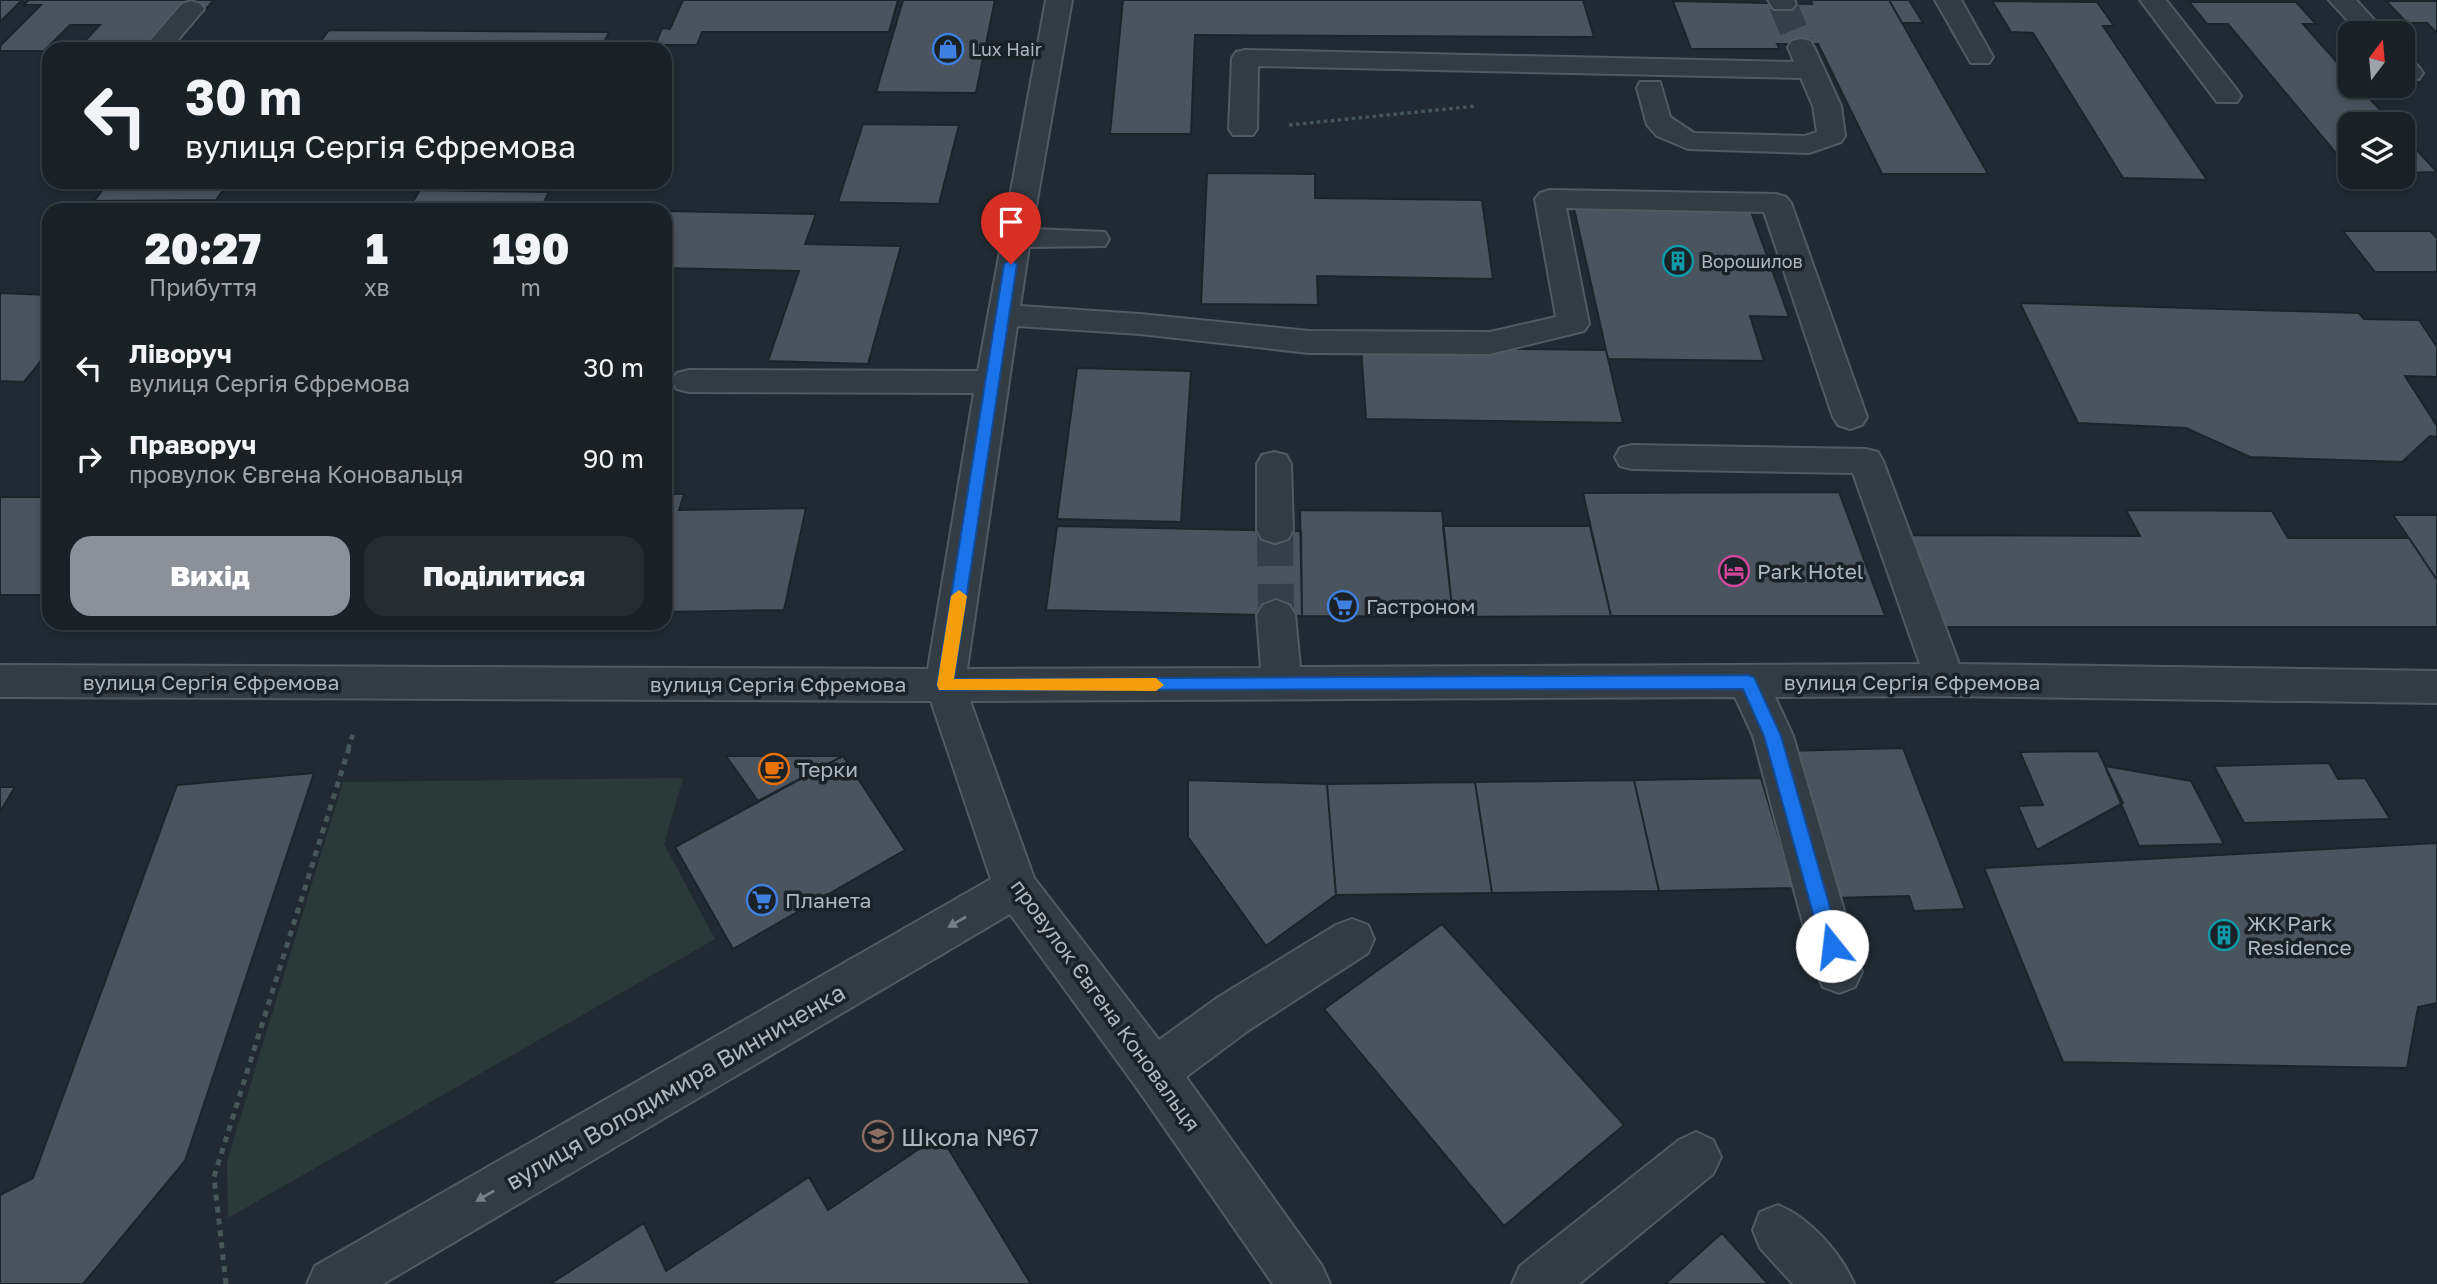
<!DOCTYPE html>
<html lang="uk">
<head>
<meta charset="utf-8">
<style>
  body { margin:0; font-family:"Golos Text",sans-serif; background:#262d32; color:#f1f3f6; height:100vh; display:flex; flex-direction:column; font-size:26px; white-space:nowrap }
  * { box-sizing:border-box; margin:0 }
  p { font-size:23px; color:#9fa3a7 }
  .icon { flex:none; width:38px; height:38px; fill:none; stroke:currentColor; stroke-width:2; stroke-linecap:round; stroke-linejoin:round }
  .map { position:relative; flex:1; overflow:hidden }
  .details { position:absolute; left:42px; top:203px; width:630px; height:427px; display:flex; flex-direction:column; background:#192026; border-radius:21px; box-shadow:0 4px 10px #0003,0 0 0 2px #373e43 }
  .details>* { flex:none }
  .hud { position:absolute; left:42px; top:42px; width:630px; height:147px; border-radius:21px; box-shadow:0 4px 10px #0003,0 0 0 2px #373e43; background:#192026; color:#f1f3f6; overflow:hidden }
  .needle { width:46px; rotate:16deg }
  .fabs { position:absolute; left:2338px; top:21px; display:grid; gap:14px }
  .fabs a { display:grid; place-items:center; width:77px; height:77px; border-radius:14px; background:#192026; box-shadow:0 4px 10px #0003,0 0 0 2px #373e43; font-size:35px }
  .pin { position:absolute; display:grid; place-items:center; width:60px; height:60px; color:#fff; margin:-72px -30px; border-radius:50% 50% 50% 0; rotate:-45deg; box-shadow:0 0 7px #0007 }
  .pin .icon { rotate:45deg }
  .me { position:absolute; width:77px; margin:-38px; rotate:344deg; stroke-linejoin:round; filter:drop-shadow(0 0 5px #0008) }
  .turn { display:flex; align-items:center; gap:24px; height:147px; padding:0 28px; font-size:32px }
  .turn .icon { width:91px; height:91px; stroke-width:2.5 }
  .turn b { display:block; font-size:49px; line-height:60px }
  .eta { display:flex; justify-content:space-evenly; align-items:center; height:119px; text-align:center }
  .eta b { font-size:42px; font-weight:800; line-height:49px }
  .cta { display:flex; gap:14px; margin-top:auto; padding:14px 28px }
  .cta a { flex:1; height:80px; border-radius:21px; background:#8c9099; color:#fff; font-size:28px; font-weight:800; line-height:80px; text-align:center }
  .cta a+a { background:#262d32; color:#f1f3f6 }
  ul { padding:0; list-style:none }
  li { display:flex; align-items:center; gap:21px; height:91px; padding:0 28px }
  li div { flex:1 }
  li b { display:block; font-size:26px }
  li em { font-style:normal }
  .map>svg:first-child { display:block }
  .green { fill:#293a38 }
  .building { fill:#4a545e; stroke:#1c2329; stroke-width:2 }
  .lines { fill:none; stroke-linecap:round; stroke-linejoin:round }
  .minor-tunnel-far1 { stroke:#363f47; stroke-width:28; stroke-dasharray:28 14; stroke-linecap:butt }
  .minor-tunnel { stroke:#363f47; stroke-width:36; stroke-dasharray:36 18; stroke-linecap:butt }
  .minor-casing { stroke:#525a61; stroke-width:4 }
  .path-far2 { stroke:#465757; stroke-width:3.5; stroke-dasharray:3.5 3.5; stroke-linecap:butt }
  .path-far1 { stroke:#465757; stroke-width:4.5; stroke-dasharray:5 5; stroke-linecap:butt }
  .path { stroke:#465757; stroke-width:5; stroke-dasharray:6 6; stroke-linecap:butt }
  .minor { fill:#343c43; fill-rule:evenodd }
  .oneway { fill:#778088 }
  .route { fill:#1a73e8; stroke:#114b97; stroke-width:2 }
  .slow { fill:#f59e0b }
  .labels { text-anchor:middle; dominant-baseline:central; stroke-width:7; stroke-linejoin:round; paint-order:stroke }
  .far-poi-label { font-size:18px; fill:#aeb7c0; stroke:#1a2127; text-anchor:start }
  .poi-label { font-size:21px; fill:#aeb7c0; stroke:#1a2127; text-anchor:start }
  .street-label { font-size:21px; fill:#aeb7c0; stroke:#1a2127 }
  .near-street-label { font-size:24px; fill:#aeb7c0; stroke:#1a2127 }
  .near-poi-label { font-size:24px; fill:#aeb7c0; stroke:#1a2127; text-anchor:start }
</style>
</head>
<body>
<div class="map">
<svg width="2437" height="1284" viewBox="0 0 2437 1284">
  <rect width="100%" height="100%" fill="#212a32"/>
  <path class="green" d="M683,778l-19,66 51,95 -487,279 -1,-57 116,-379z"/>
  <path class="building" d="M0,0h22l-22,22z
    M29,0h185l-8,9h-26l-36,40h-67l23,-24h-30l-26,26h-44v-5l41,-41h-18z
    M683,0h215l-9,32h-187l-5,13h-42l7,-17 8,1z
    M903,0h92l-19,93 -100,-1z
    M1123,0h460l11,37 -399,-2 -4,99h-81z
    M1811,0h78l99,174h-106l-64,-130h-41l3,5h-89l-18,-48 139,3z
    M1889,0h20l14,23h-21z
    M1992,1l105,1 17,24h-11l104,154 -84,-2 -90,-145 -22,-1z
    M2386,1h51v32l-10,-10h-20z
    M2189,2h107l20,22h-13l47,53v9h8l35,38h-43v46l-122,-146h-21z
    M329,30l280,2 -8,17h-286z
    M863,124l96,1 -20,79 -101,-2z
    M2403,135l34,37 -34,1z
    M1207,173l108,1v24l167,2 11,79 -176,-3 1,29 -117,-1z
    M109,182h120l-13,18 -122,1z
    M420,190l129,2 -9,18h-132z
    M1573,204l176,2 40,111 -39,-1 14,45 -156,-2z
    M665,211l151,3 -11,30 96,2 -33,118 -100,-3 31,-90 -134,-3z
    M2343,231h87l7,7v34h-62z
    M0,293l49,2v56l-25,31 -24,-1z
    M2020,303l339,10 5,6 55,1 18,27v30l-32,-1 32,50v11l-7,-1 -28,26 -152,-5 -64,-29 -108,-5z
    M1361,347l245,3 17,73 -257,-4z
    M1077,368l114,3 -10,151 -124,-3z
    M1839,492l46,124h-274l-28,-123z
    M665,494h19l-5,16 127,-2 -22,102 -119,2z
    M0,497h49v98h-49z
    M1300,510l142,1 11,106 -151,-1z
    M2126,510l146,1 16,27h121l28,42v47h-498l-36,-92 237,1z
    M2393,515h44v65l-28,-42z
    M1057,526l244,5 1,85 -256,-6z
    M1443,526h147l21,90 -158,1z
    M1903,748l62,161 -51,2 -5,-15 -79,2 -47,-147z
    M2098,751l25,52 -86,47 -19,-44 25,-1 -23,-53z
    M726,756h117l-85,45z
    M843,756l62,94 -172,99 -58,-102z
    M2329,763l9,16 27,-1 25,41 -146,4 -30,-57z
    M2105,766l86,15 33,63 -85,2z
    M314,773l-129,388 -102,123h-83v-89l33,-17 144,-393z
    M1761,778l33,110 -135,3 -25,-111z
    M1188,780l139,4 9,111 -70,51 -78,-109z
    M1634,780l25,111 -167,2 -17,-111z
    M1475,782l17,111 -156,2 -9,-111z
    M0,787h15l-15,25z
    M2437,843v160l-19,4 -11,61 -344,-6 -79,-194z
    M1442,924l182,201 -120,101 -180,-217z
    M940,1135l91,149h-481l94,-61 22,48 143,-94 19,33z
    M1722,1233l46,51h-103z"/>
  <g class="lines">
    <path class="minor-tunnel-far1" d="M1783,4l16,40"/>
    <path class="minor-tunnel" d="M1275,530l1,85"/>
    <g class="minor-casing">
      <path id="minor" d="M1046,0h26l-40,229 73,3 4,7 -4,7 -76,1 -9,59 120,8 169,17 181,1 66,-15 -21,-118 5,-6 10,-3 226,4 10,3 5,6 76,214 -5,8 -12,4 -12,-4 -5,-8 -69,-205 -198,-4 23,116 -5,7 -94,23 -181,-1 -169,-19 -123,-8 -50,343 294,-1 -4,-53 6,-10 13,-5 13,5 6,10 5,52 620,-3 -67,-191 -221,-4 -12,-3 -5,-9 5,-9 12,-3 234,4 12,3 5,9 76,203 478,7v32l-492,-7 -170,1 18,39 69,236 -7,15 -16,6 -16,-6 -7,-15 -63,-236 -18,-39 -765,4 64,177 125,162 58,-42 119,-73 16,-6 16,6 6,14 -6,14 -119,77 -63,47 136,189 8,18h-57l-136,-196 -127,-174 -627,370h-76l8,-18 676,-387 -60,-178 -931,-4v-32l928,4 46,-276 -285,-1 -12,-3 -5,-8 5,-8 12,-3 289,1z
        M1768,0h26l2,4 -4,5h-18z
        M1935,0h26l32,57 -4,6h-18z
        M2140,0h26l71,90 4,6 -4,6h-20z
        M2329,0h27l30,33h-27z
        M191,1l9,3 4,5 -34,40h-27l39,-45z
        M1801,39l9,2 4,6 27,59 4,30 -4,6 -32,11 -121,-4 -31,-13 -10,-11 -10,-37 3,-6h20l10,35 24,16 111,3 12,-4 -4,-26 -12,-28 -543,-12 -1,63 -4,6h-20l-4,-6 3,-71 4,-6 9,-2 549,12 -6,-15 4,-6z
        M2403,57c10,3 14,7 20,16l-4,6h-16z
        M1274,452l12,3 5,9 2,66 -5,9 -13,4 -13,-4 -5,-9v-66l5,-9z
        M1696,1132l17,8 8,17 -8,17 -134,110h-67l8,-18 159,-126z
        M1778,1205c31,12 63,48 76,79h-61l-33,-36 -7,-18 7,-18z"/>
    </g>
    <path class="path-far2" d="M1289,125l187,-19"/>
    <path class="path-far1" d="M348,749l6,-18"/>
    <path class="path" d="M226,1284l-12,-107 135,-429"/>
    <use href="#minor" class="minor"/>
  </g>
  <defs><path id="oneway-solid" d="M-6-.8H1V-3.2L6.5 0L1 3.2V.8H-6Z" transform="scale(1.75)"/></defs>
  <g class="oneway">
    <use href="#oneway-solid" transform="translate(957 922) rotate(150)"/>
    <use href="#oneway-solid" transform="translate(485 1196) rotate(150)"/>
  </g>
  <path class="route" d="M1011,260l6,4 -63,415 794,-4 6,2 27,59 60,210 -3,6 -6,3 -7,-3 -3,-6 -58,-210 -21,-47 -804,1 -2,-5 67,-421z"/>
  <path class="slow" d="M959,590l8,6 -13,83 202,-1 8,7 -8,6 -217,-1 -2,-5 14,-89z"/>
  <defs>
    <g id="shop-ring" transform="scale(1.575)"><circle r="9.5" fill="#1a2127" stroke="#3f7fe0" stroke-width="1.5"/><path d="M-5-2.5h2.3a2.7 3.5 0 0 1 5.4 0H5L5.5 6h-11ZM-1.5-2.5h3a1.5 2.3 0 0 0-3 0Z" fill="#3f7fe0"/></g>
    <g id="building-ring" transform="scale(1.575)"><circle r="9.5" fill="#1a2127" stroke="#0f9aa8" stroke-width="1.5"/><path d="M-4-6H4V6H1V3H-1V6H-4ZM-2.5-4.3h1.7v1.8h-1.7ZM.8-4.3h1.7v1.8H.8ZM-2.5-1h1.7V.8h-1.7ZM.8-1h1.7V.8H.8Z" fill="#0f9aa8"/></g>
    <g id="hotel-ring" transform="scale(1.575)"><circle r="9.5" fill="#1a2127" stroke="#d1479c" stroke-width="1.5"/><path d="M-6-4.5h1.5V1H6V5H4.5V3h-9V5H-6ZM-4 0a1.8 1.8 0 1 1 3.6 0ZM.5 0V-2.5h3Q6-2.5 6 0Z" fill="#d1479c"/></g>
    <g id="supermarket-ring" transform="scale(1.575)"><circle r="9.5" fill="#1a2127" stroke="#3f7fe0" stroke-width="1.5"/><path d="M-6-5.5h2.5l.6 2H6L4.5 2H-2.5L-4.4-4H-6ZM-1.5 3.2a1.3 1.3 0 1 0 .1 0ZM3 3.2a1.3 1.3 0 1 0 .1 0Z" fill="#3f7fe0"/></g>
    <g id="cafe-ring" transform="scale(1.575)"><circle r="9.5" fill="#1a2127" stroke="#e8710a" stroke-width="1.5"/><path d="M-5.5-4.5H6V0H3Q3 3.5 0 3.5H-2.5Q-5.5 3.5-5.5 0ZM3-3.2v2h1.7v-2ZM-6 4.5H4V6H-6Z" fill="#e8710a"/></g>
    <g id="school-ring" transform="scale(1.575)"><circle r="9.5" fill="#1a2127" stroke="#8d6e63" stroke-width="1.5"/><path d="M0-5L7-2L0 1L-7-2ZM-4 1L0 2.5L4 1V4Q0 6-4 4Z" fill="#8d6e63"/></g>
  </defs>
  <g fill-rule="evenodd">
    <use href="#shop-ring" x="948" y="49"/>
    <use href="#building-ring" x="1678" y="261"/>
    <use href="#hotel-ring" x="1734" y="571"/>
    <use href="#supermarket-ring" x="1343" y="606"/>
    <use href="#cafe-ring" x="774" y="769"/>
    <use href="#supermarket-ring" x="762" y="900"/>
    <use href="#building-ring" x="2224" y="935"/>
    <use href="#school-ring" x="878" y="1136"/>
  </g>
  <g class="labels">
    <g class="far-poi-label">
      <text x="971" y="49">Lux Hair</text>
      <text x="1701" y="261">Ворошилов</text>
    </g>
    <g class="poi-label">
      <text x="1757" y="571">Park Hotel</text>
      <text x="1366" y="606">Гастроном</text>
      <text x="797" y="769">Терки</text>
      <text x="785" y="900">Планета</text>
      <text x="2247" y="923">ЖК Park<tspan x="2247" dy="24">Residence</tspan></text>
    </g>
    <g class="street-label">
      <text x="211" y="682">вулиця Сергія Єфремова</text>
      <text x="1912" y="682">вулиця Сергія Єфремова</text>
      <text x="778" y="684">вулиця Сергія Єфремова</text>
      <text transform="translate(1106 1005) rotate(54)">провулок Євгена Коновальця</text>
    </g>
    <g class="near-street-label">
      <text transform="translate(675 1086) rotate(-30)">вулиця Володимира Винниченка</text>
    </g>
    <g class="near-poi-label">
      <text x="901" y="1136">Школа №67</text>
    </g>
  </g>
</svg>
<div class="fabs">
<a><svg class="needle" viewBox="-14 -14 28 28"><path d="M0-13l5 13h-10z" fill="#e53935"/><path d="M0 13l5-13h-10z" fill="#9fa3a7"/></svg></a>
<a><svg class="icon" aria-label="layers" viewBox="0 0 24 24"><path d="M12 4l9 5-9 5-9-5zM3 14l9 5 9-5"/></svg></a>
</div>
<div class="pin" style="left:1011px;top:264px;background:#d93025"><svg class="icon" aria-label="arrive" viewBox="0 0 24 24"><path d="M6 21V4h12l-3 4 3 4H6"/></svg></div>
<svg class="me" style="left:1832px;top:946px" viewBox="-20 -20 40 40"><circle r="19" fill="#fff"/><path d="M0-13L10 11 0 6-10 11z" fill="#1a73e8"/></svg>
<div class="hud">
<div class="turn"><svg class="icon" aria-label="left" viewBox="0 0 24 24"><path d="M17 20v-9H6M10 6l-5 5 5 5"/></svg><div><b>30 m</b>вулиця Сергія Єфремова</div></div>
</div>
<section class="details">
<div class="eta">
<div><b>20:27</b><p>Прибуття</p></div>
<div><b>1</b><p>хв</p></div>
<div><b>190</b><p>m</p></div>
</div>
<ul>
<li><svg class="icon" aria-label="left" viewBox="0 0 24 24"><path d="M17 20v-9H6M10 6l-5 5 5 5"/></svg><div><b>Ліворуч</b><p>вулиця Сергія Єфремова</p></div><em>30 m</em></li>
<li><svg class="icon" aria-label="right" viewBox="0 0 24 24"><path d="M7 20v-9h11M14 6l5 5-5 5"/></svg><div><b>Праворуч</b><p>провулок Євгена Коновальця</p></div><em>90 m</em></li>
</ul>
<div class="cta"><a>Вихід</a><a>Поділитися</a></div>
</section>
</div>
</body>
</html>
